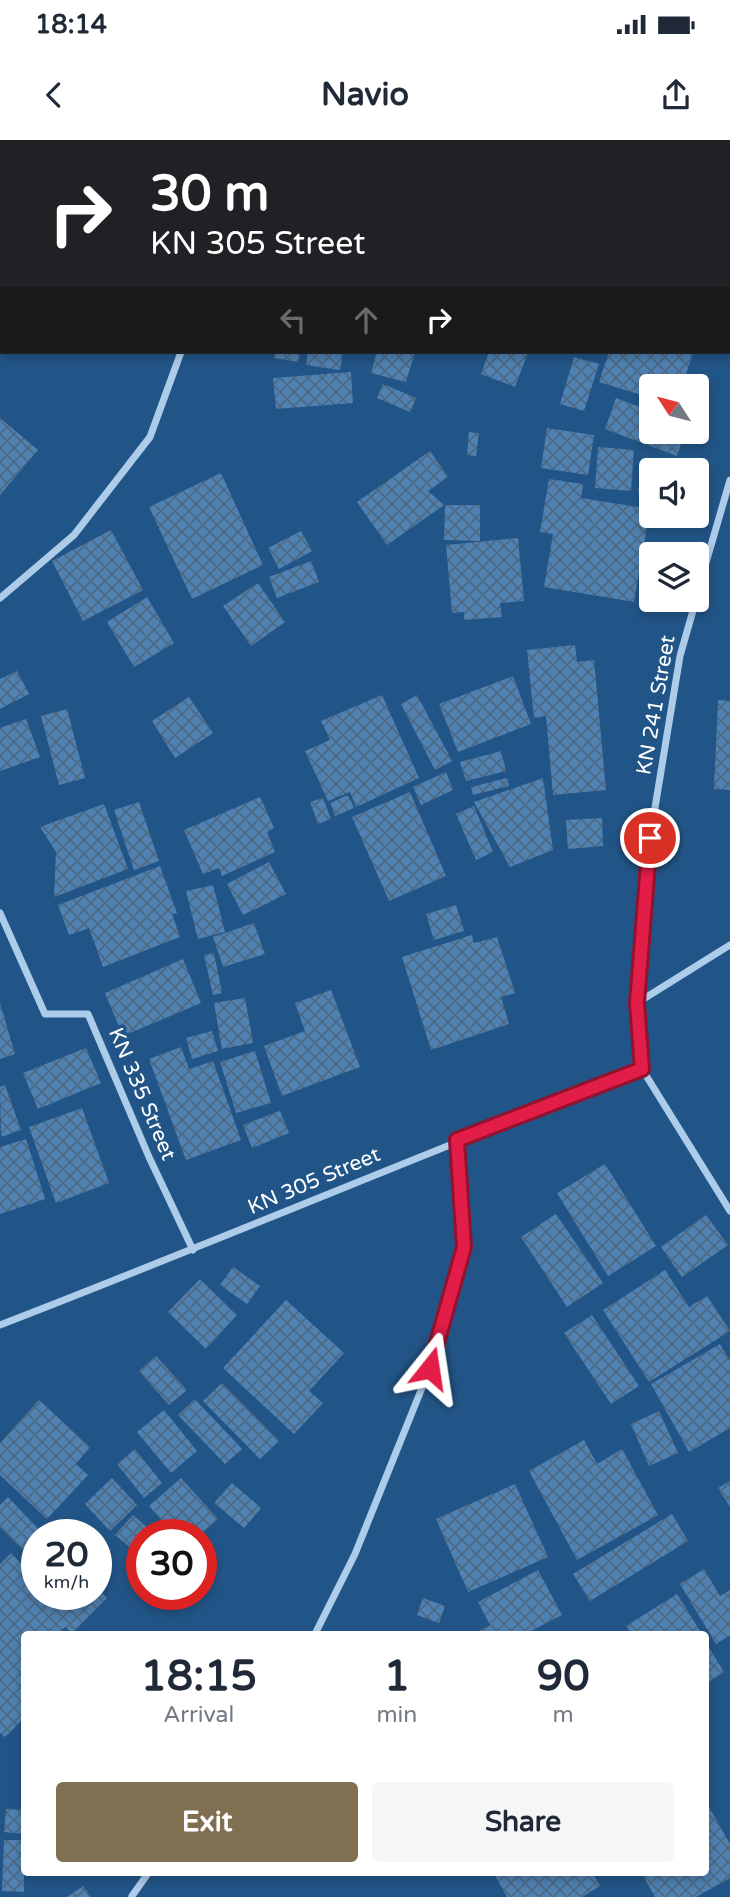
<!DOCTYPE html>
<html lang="en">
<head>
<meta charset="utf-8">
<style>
  body { margin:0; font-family:"Varela Round",sans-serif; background:#f6f6f7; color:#1f2937; height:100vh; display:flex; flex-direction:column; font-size:26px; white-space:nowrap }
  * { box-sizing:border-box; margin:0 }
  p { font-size:23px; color:#747a83 }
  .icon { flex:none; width:38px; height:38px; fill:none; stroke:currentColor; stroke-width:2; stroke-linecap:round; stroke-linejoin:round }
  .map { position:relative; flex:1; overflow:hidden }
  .sheet { position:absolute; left:21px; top:1491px; width:688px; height:245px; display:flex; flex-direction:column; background:#fff; border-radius:7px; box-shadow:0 4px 10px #0003 }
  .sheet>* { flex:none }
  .hud { position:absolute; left:0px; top:0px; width:732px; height:214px; box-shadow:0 4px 10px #0003; background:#202124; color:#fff; overflow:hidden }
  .needle { width:46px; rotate:306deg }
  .fabs { position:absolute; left:639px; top:234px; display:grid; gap:14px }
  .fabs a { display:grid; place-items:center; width:70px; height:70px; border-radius:7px; background:#fff; box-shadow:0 4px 10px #0003; font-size:35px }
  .speed { position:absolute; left:21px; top:1379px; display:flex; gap:14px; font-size:35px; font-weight:700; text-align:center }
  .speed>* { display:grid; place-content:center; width:91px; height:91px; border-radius:50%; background:#fff; box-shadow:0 4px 10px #0003; line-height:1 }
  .speed small { font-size:18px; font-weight:400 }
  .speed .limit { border:10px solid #d22; background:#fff; color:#111 }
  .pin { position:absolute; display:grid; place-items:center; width:60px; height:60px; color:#fff; margin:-30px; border:4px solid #fff; border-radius:50%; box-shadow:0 2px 7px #0007 }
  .me { position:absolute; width:77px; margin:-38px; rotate:15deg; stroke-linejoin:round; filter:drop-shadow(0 0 5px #0008) }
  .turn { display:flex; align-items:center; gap:24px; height:147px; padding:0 35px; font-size:32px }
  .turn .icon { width:91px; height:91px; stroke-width:2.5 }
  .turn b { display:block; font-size:49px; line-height:60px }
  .lanes { display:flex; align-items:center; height:66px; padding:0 35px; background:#0003; justify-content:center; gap:35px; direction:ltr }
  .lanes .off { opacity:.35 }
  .eta { display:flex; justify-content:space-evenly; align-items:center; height:119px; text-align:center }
  .eta b { font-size:42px; font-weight:700; line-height:49px }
  .cta { display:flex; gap:14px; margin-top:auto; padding:14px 35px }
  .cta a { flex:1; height:80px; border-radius:7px; background:#806f50; color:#fff; font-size:28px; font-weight:700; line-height:80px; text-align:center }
  .cta a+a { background:#f6f6f7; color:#1f2937 }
  .status { display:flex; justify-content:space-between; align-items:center; height:49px; padding:0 35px; background:#fff; direction:ltr }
  .status svg { height:19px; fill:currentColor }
  header { display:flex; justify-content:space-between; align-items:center; height:91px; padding:0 35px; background:#fff; font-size:32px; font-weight:700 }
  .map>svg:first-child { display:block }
  .building { fill:url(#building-cross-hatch) }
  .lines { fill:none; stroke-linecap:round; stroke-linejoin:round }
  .minor { stroke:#adccea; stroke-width:7 }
  .route-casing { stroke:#92132f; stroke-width:18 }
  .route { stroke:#e11d48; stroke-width:12 }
  .labels { text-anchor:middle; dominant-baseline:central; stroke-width:7; stroke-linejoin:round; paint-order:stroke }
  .street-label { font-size:21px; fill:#fff; stroke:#225587 }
</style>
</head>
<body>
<div class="status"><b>18:14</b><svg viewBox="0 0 49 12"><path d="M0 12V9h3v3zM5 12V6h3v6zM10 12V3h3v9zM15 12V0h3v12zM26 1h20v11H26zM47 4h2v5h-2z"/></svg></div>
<header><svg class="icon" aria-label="back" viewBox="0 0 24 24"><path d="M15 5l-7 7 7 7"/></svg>Navio<svg class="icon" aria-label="share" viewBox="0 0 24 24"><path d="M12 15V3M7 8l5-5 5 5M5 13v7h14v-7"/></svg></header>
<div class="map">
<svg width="730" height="1757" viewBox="0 0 730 1757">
  <defs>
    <pattern id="building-cross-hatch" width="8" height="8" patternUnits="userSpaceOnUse" patternTransform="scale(1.75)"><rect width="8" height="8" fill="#4f81b2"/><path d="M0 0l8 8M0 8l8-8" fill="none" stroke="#4e6984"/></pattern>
  </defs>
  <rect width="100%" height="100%" fill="#225587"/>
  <path class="building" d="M275,212h25l-2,10 -24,-4z
    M308,212h35l-3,18 -34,-5z
    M377,212h38l-9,30 -35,-9z
    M489,212h39l-13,35 -34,-13z
    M609,212h84l-11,35h-31v11l-52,-16z
    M574,217l25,7 -15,47 -24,-7z
    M351,232l2,31 -77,6 -3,-31z
    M383,244l33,14 -6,14 -33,-14z
    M616,258l35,13v21h34l-8,24 -72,-27z
    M0,278l38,32 -38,45z
    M547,288l47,7 -6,40 -47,-7z
    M469,292l10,1 -3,23 -9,-1z
    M598,307l36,3 -3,41 -36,-3z
    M430,311l18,26 -20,14 16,14 -57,40 -30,-43z
    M642,320l36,5 -1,6h-26v23l-13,-2z
    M221,333l42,92 -71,34 -43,-92z
    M549,339l34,5 -2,14 69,11 -16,93 -90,-15 9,-53 -13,-2z
    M445,365h35v36l-36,-1z
    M111,390l32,60 -60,31 -31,-60z
    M301,391l11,20 -33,18 -11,-21z
    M518,398l6,63 -24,2 2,14 -38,3v-8l-12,1 -6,-68z
    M311,421l8,21 -42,16 -8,-21z
    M258,443l27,39 -34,24 -28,-40z
    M147,457l27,46 -40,24 -27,-45z
    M575,505l2,17 17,-2 12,130 -53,5 -7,-79 -12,2 -7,-68z
    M17,531l12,23 -29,15v-30z
    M513,536l18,48 -73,28 -19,-48z
    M382,555l37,83 -63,29 -6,-15 -22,9 -23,-50 25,-11 -9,-19z
    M417,555l35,66 -17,9 -34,-66z
    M189,557l24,36 -38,25 -23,-37z
    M718,560l12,1v89l-16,-1z
    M67,569l18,69 -26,7 -18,-69z
    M26,579l14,38 -40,14v-43z
    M501,611l5,20 -40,10 -6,-19z
    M446,632l7,18 -32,15 -8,-18z
    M507,638l2,8 -36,9 -2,-8z
    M543,638l10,72 -43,17 -36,-65z
    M410,652l36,84 -57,25 -37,-84z
    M348,655l6,13 -19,8 -5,-13z
    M260,657l14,31 -7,4 8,20 -53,24 -3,-8 -16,6 -19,-44z
    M323,658l8,21 -13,5 -8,-22z
    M139,662l20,59 -25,9 -20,-60z
    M104,664l24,65 -74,28 2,-45 -16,-25z
    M474,666l19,46 -17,8 -20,-46z
    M602,678l1,28 -35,3 -2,-29z
    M269,722l17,32 -43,21 -16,-31z
    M160,726l17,47 -5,1 8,23 -77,30 -14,-39 -20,7 -11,-30z
    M213,745l12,47 -27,7 -12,-48z
    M456,765l8,26 -30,9 -8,-26z
    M254,783l11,31 -42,13 -10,-30z
    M472,795l2,8 23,-6 18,56 -14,4 8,27 -78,26 -29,-93z
    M214,813l8,40 -9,2 -9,-40z
    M183,819l18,44 -78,33 -18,-43z
    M331,850l29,77 -78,29 -18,-50 41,-15 -10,-28z
    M245,858l8,45 -31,6 -8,-46z
    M0,863l15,51 -15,5z
    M212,891l6,20 -26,8 -6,-21z
    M181,907l8,22 24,-8 28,79 -55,20 -37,-101z
    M86,908l15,35 -63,26 -15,-36z
    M255,911l16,52 -35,10 -16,-51z
    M5,945l16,45 -20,7 -1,-50z
    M82,968l27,75 -53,20 -27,-76z
    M280,971l9,22 -37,15 -9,-23z
    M26,999l19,60 -45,15v-67z
    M605,1024l51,82 -48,30 -51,-83z
    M556,1074l47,69 -36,24 -46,-70z
    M706,1075l22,30 -46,32 -21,-30z
    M233,1127l27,19 -13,18 -27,-19z
    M665,1130l24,37 18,-11 23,35 -81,51 -46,-72z
    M200,1139l37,36 -31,34 -38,-37z
    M286,1160l58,53 -35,38 14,12 -29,31 -71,-66z
    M592,1175l47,71 -28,18 -47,-71z
    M720,1204l10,17v67l-41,24 -38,-68z
    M156,1216l31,34 -18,15 -30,-34z
    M222,1243l57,58 -19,18 -57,-58z
    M195,1259l47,50 -17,15 -47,-49z
    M39,1260l51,47 -14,17 12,11 -41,44 -47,-44v-32z
    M164,1270l33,41 -26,22 -34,-41z
    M659,1271l19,42 -29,13 -18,-42z
    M584,1300l13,24 25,-15 36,66 -81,45 -48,-89z
    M135,1309l27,34 -18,15 -27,-34z
    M112,1338l25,27 -27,26 -25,-27z
    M181,1338l37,41 -18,16h-26l-25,-29z
    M730,1341v26l-12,-19z
    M232,1343l29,25 -17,20 -30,-25z
    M515,1344l33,73 -80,35 -32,-73z
    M8,1357l36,38h-7v13l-8,8 -29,-29v-22z
    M672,1374l16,27 -98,60 -17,-27z
    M133,1375l23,20h-14v15l-4,4 -23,-19z
    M11,1413l21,22 5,-5v24h59v-7l11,11 -35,35 -7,-6 -7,7h-34v84l-19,19 -5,-4v-169z
    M704,1429l16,27 10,-6v45l-14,9 -36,-60z
    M538,1430l24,45 -37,19h-52l17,-9 -12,-23z
    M677,1454l25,40h-70l-6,-8z
    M423,1458l22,8 -6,17 -22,-8z
    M705,1501l19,31 -19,12z
    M705,1660l25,44v34l-34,19h-41l-14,-25h64z
    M6,1669l18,1v24l-20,-2z
    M4,1700h20v52l-22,-1z
    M493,1732h99l8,14 -18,11h-75z
    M83,1746l8,11h-24z"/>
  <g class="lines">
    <path class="minor" d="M75,0l6,2
      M238,2v-2
      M696,457l34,-117
      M0,458l74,-63 76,-98 31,-85
      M696,460l-16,56 -30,182 -13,165 5,66 88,142
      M0,773l45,101h43l61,143 44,93
      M637,863l93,-58
      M0,1185c215,-83 427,-173 642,-256
      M315,1494l40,-80 75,-186 34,-121 -7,-107
      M132,1756l17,-24"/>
  </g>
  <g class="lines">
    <g class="route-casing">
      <path id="route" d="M430,1228l34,-121 -7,-107 185,-71 -5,-66 13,-165"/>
    </g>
    <use href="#route" class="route"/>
  </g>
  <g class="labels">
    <g class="street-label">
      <text transform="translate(656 565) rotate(-80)">KN 241 Street</text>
      <text transform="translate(142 954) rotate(67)">KN 335 Street</text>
      <text transform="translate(314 1041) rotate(-23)">KN 305 Street</text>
    </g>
  </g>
</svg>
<div class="fabs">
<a><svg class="needle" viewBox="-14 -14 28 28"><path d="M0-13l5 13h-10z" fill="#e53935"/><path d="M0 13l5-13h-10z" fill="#747a83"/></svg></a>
<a><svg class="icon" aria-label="sound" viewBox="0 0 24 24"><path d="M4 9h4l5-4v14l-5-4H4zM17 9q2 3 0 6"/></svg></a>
<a><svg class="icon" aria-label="layers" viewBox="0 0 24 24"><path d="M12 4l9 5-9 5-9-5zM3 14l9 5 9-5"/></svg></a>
</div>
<div class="speed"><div>20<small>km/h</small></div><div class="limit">30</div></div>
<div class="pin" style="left:650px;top:698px;background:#d93025"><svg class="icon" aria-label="arrive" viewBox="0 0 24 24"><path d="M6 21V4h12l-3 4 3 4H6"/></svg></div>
<svg class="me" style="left:430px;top:1228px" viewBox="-20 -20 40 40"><path d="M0-17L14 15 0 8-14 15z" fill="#e11d48" stroke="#fff" stroke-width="4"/></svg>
<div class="hud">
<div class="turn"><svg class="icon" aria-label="right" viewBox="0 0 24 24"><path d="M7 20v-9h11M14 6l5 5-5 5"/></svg><div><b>30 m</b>KN 305 Street</div></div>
<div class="lanes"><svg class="icon off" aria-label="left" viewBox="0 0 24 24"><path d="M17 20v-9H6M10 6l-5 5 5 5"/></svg><svg class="icon off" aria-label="ahead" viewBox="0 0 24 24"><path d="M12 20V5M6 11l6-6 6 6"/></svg><svg class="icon" aria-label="right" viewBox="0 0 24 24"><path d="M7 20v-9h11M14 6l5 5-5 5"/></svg></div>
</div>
<section class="sheet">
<div class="eta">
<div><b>18:15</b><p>Arrival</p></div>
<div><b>1</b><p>min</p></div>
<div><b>90</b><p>m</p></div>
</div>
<div class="cta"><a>Exit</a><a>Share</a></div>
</section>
</div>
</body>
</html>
